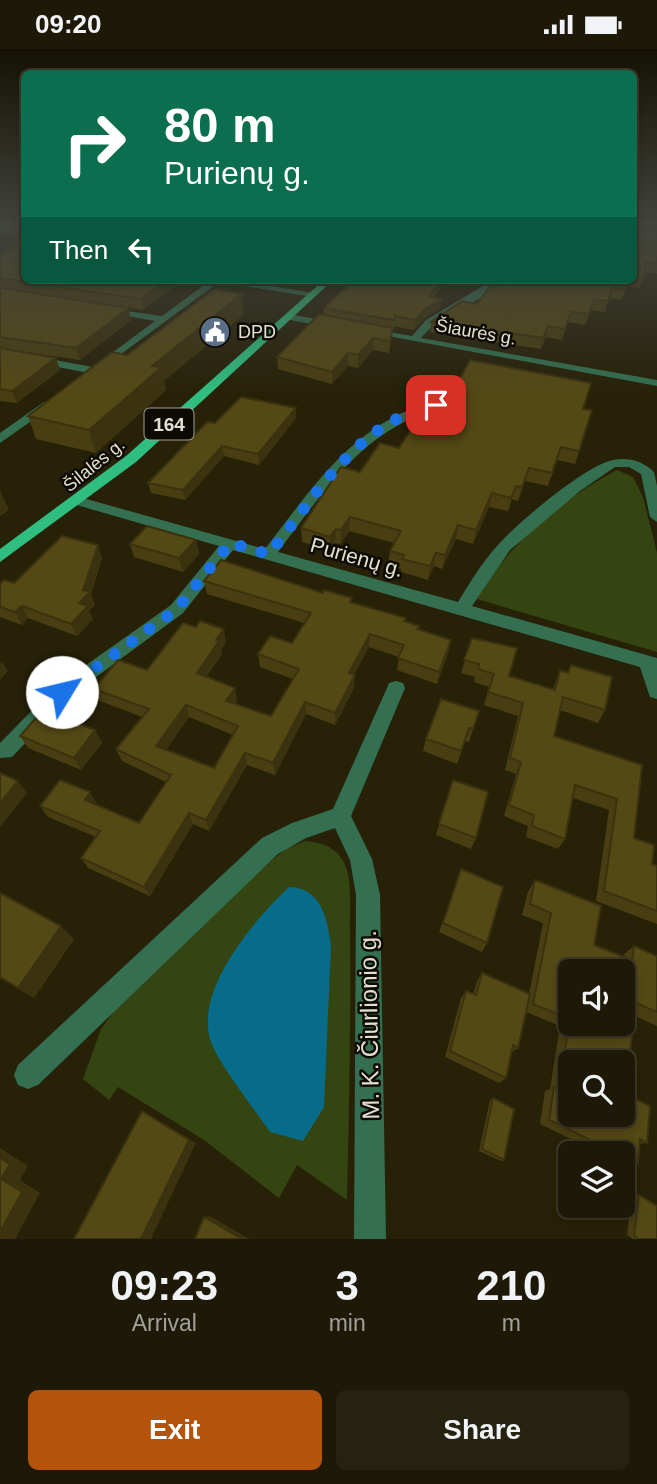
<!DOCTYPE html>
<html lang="en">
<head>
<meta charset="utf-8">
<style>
  body { margin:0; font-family:Helvetica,sans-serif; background:#252210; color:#f1f3f6; height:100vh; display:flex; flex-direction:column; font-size:26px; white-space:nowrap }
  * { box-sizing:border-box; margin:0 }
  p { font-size:23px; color:#a0a09b }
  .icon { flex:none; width:38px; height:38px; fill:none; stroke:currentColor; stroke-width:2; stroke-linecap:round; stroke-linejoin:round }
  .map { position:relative; height:1190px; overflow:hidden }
  .details { display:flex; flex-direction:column; background:#1d1906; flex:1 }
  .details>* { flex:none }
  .top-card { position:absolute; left:21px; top:21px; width:616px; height:214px; border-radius:10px; box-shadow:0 4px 10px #0003,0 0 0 2px #3b3828; background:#0b6e4f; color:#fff; overflow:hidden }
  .tools { position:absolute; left:558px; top:910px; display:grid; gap:14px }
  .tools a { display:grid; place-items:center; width:77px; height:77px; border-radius:10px; background:#1d1906; box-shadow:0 4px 10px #0003,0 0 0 2px #3b3828; font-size:35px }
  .pin { position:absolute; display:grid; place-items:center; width:60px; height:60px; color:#fff; margin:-30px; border-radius:14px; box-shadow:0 4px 10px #0006 }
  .me { position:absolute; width:77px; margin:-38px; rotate:54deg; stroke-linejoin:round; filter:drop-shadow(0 0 5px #0008) }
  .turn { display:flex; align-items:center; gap:24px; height:147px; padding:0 28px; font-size:32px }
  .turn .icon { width:91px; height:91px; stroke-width:2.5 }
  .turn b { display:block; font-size:49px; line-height:60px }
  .then { display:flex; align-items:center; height:66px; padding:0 28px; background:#0003; gap:14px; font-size:26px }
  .eta { display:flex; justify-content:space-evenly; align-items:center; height:119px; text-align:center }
  .eta b { font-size:42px; font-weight:700; line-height:49px }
  .button { display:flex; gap:14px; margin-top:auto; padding:14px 28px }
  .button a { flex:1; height:80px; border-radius:10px; background:#b45309; color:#fff; font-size:28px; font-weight:700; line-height:80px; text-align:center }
  .button a+a { background:#252210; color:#f1f3f6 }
  .status { display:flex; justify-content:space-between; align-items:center; height:49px; padding:0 35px; background:#1d1906; direction:ltr }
  .status svg { height:19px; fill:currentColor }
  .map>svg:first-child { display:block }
  .green { fill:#354511 }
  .water { fill:#076b8a }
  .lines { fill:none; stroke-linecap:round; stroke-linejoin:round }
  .street { fill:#346f51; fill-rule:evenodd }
  .primary { fill:#30be80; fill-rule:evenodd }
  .wall { fill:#483e12; fill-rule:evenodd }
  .shaded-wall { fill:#3b320f }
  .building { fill:#544815; stroke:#3b320f; stroke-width:2; fill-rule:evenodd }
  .route { stroke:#1a73e8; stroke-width:12; stroke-dasharray:0 21.6 }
  .labels { text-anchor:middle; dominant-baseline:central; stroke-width:5; stroke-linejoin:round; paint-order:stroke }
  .far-poi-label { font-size:18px; fill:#e4e0d1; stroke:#0d0a03; text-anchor:start }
  .far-street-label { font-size:18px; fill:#e4e0d1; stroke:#0d0a03 }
  .shield { fill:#0d0a03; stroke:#a4a093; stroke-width:2 }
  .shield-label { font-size:19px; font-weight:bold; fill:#e4e0d1 }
  .street-label { font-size:21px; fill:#e4e0d1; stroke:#0d0a03 }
  .near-street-label { font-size:24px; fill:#e4e0d1; stroke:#0d0a03 }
</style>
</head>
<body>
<div class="status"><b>09:20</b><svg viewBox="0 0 49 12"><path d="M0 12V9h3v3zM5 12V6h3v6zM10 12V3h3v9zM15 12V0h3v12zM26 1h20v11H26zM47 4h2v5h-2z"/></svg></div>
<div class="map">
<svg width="657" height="1190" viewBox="0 0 657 1190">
  <rect width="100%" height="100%" fill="#272108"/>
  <path class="green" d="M617,421l16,7 10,20 14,56v99l-180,-53c32,-56 83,-99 140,-129z
    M305,792c15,1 28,5 37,18 12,19 7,52 8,74 1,89 -1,178 -3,267l-50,-35 -18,33 -75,-58 -86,-53 -9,13 -26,-21 18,-50 20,-28 143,-134 22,-18z"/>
  <path class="water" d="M289,838c32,0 39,33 42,59l-7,161 -21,34 -33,-9c-15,-22 -51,-68 -59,-90 -18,-51 43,-122 78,-155z"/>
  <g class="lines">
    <path class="street" d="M0,179l24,3v4l-24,-3z
      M24,194v5l-24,13v-6z
      M211,231h27l80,14 -5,3 -94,-15 -125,92 -94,-18v-6l93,17 62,-46 -50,-9v-4l57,8z
      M493,231h9c-22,26 -59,31 -81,58l236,42v6l-291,-54 5,-3 41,7 14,-16z
      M288,265l45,8 5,3 -5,3 -48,-9v-4z
      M436,352l6,4 -2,3c-78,22 -115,82 -162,144l180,50c12,-19 24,-40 40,-57 19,-22 84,-76 111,-84 15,-5 34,-1 45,11l3,14v36l-7,-5 -9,-43 -12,-7h-14l-35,24 -70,59 -38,56 185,52v41l-7,-2 -10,-30 -407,-117 -50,63 -114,84 -57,60 -12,1v-15l55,-56 116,-82 48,-59 -146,-42v-6h10l182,51c49,-63 89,-127 171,-148z
      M44,353l10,3 -54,38v-10z
      M396,632l7,2 2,5 -54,128 21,43 8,36 6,344h-32l2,-344 -6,-35 -15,-32 -29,10 -28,16 -240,231 -10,4 -10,-4 -4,-10 4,-10 244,-227 30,-15 41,-14 54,-121 2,-5z"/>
    <path class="primary" d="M324,231h9l-197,182 -136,100v-13l126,-93z"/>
  </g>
  <path class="wall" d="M647,177h10v29l-11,-1 11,2v18l-12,-2 -5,16 -13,-2 -5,14 -13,-2 -4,14 -14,-2 -6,15 -17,-3 -6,18 -16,-3 -5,12 -111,-17 1,-10 46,-18 25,-19 4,-5h128v-51l12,2z
    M0,205l180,28 -37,28 -105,-16 93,26 -51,40 -62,-9 42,19 -43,33 -17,-2z
    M443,236l-9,12 6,11 -15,10 -11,12 -20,-4 -1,4h-1l-3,23 -16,-3 -15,18 -10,-2 -16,18 -54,-15 -1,-12 47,-42v-7z
    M244,265l-80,67 2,9 -70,63 -60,-14 -8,-23 99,-61z
    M296,359v10l-37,47 -35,-9 -39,44 -34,-7 -3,-10 67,-60z
    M583,360l9,1 -17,54 -18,-4 -9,26 -23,-5 -7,20 -6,-2 -4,12 -19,-4 -16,37 -17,-5 -14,30 -8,-3 -6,14 -27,-8v-3l-13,-4 2,-14 4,-8 -45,-12 -8,13 -6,-1 -5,7 -28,-8 -1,-14 59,-56 74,-46z
    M196,491l3,14 -16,18 -49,-15 -4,-13z
    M102,509l-11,37 4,10 -6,5 4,9 -16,17 -49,-18 -6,7 -22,-8v-33l14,-1z
    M204,532l148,21 53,19 13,9 33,10 -3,13 -11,31 -40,-14 2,-13 -30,-10 -15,28v13l-19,37 -29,-11 -31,61 -28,-10 -38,66 -16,-7 -43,72 -62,-28 -7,-10 15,-21 -48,-20 -8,-11 57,-2 42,19 27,-41 -44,-21 -6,-12 26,-32 -42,-16 -6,-12 132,-47 -5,7 1,5 -16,23 31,24 -2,2 36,13 22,-37 -33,-12 -2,-13 34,-11 12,-20 -97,-29zM189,668l44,18 -19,33 -48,-18z
    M472,589l37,38 44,13 7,-19 7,2 4,-7 34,45 -7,13 -38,-13 -6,26 88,29 -8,73 18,26 5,2v58l-61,-23 13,-91 -36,-12 -8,41 -7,10 -32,-12 2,-11 -24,-10 12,-42 -11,-4 13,-54 -34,-11 5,-18 -15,-5 1,-5 -14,-4z
    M479,662l-10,31 -4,-1 -8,23 -34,-13 3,-12z
    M75,673l20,8 7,13 -21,27 -53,-22 -8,-12z
    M453,731l23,58 -5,11 -35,-14z
    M461,820l26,74 -5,9 -43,-20z
    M535,831l59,65 28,11 12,-10 23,10v70l-22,-10 -10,78 22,49 -8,1 -1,19 -14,2 -1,-12h-23l-60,-29 5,-33 5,-2 10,-63 -34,-14 -8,36 -7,5 -5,25 -7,5 -54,-26 16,-59 5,-7 7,3 4,-13 5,-8 47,21 14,-71 -21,-8 6,-23z
    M0,844l74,46 -40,59 -34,-20z
    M493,1049l11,62 -3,1 -22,-10 11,-51z
    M632,1146h7l18,44h-24l-6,-4z"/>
  <path class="shaded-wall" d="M24,178v12l-3,2 -3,-10z
    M166,231h13l1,2 -37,28 -2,-11z
    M441,231h3l-1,5 -15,21 1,-10z
    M242,245l2,20 -80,67 2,9 -70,63 -7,-23 63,-64z
    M442,250l-2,9 -15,10 -11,12 1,-10 11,-12z
    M129,259l2,12 -51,40 -4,-12z
    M548,277l-2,11 -5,12 2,-11z
    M373,289v12l-15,18v-13z
    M348,304v13l-16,18v-12z
    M56,309l4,12 -43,33 -5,-12z
    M296,359v10l-37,47 -1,-11z
    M222,397l2,10 -39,44 -2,-10z
    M529,419l-4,13 -7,20 4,-14z
    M0,441l9,20 -9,6z
    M492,444l-3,14 -16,37 3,-14z
    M350,468l-1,14 -8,13v-14z
    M458,476l-2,14 -14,30 3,-14z
    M336,480l-1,14 -5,7v-13z
    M196,491l3,14 -16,18 -4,-14z
    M98,496l4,13 -11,37 4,10 -6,5 4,9 -16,17 -6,-12z
    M436,504l-2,13 -6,14 2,-14z
    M22,557l6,12 -6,7 -7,-13z
    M224,580l2,13 -5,7 1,5 -22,32 -3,-13 19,-33z
    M370,585l-1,13 -21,39 1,-13z
    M451,591l-3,13 -11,31 2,-12z
    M2,613l6,9 -8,9v-16z
    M355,626l-1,13 -19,37v-12z
    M235,639l2,13 -8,12 -3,-12z
    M305,653l1,12 -31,61 -2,-12z
    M186,656l3,12 -28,40 -5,-11z
    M68,661l7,13 -13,-6z
    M95,681l7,13 -21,27 -7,-12z
    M245,704l2,12 -38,66 -3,-11z
    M18,732l9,12 -27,34v-24z
    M90,743l7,12 -5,7 -7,-11z
    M189,764l4,11 -43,72 -6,-9z
    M61,877l13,13 -40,59 -16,-10z
    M142,1062l54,32 -45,96h-10z
    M0,1099l28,18 -8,14 20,13 -25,46h-15l1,-60z
    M210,1167l39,23h-7l-38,-22z"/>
  <path class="building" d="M23,177l1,1 -6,4 -2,-4z
    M648,177h9v19l-22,-2 2,10 20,3v7l-11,-1 -2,16 -10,-2v-47l13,2z
    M11,199l13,2v30h142l-25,19 -141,-21v-24z
    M354,231h87l-12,16 13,3 -16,9 -11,12 -20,-4 -1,4 -70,-12z
    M506,231h122l-2,9 -14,-2 -4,14 -14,-2 -5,15 -18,-2 -6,17 -17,-3 -5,12 -112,-16 31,-21 15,3 15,-20 10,1z
    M0,239l129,20 -53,40 -76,-11z
    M215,240l27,5 -90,72 10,1 -73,63 -61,-14 84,-64 15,3z
    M319,265l74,14 -3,13 -17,-3 -15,17 -10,-2 -16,19 -55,-15z
    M0,299l56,10 -44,33 -12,-2z
    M470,311l121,23 -8,26 9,1 -13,41 -18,-4 -9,26 -23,-5 -7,19 -6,-1 -5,12 -19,-5 -16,37 -18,-5 -13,30 -9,-2 -6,13 -28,-7 2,-4 -14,-4 11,-20 -51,-14 -9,13 -5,-1 -6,8 -29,-9 40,-61 19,5 20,-29 19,5 17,-26 18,4z
    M241,348l55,11 -38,46 -36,-8 -39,44 -35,-7 59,-61 8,1z
    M147,477l49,14 -17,18 -49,-14z
    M62,487l36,9 -15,45 7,2 -11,11 9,3 -17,18 -49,-18 -7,6 -15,-5v-23l4,-4 10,3z
    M221,511l102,33 1,-3 28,8 -2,4 56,16 -2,3 15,5 -2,3 34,11 -12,32 -41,-14 6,-13 -34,-11 -21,39 6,2 -20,38 -30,-11 -32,61 -28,-10 -39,67 -17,-7 -45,74 -63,-29 19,-27 -60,-25 20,-26 30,12 -5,8 54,23 32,-48 -55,-26 33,-40 -55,-20 24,-29 29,10 36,-47 13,4 4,-6 24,8 -8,11 3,1 -22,32 38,15 -9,13 45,15 28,-47 -41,-15 12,-18 22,7 19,-30 -107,-32zM186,656l52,21 -24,42 -58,-22z
    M472,589l45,10 -8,28 46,14 5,-20 8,3 3,-8 41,12 -7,33 -42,-13 -9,39 88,29 -8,73 20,7 -2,19 5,2v45l-53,-20 13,-92 -42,-14 -10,54 -33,-13 2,-11 -25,-10 12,-43 -11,-4 13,-55 -35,-11 6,-18 -16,-5 1,-5 -15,-4z
    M441,650l38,12 -6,18 -4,-1 -8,23 -35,-12z
    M49,654l19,7 -6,7 33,13 -21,28 -54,-22z
    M0,724l18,8 -18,22z
    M453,731l35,12 -12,46 -37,-14z
    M461,820l42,18 -16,56 -44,-20z
    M535,831l66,26 -7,39 38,15 2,-14 23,10v56l-21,-9 -11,91 25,12 -3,37 -7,-4 -2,24 -15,-7v-3h-6l-68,-33 5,-33 5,2 11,-70 -37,-15 18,-91 -21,-9zM570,922h53v53h-53zM570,1013h53v53h-53z
    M0,844l61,33 -43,62 -18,-11z
    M482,924l48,21 -12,54 -5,-3 -7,33 -56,-27 16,-60 10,4z
    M493,1049l21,11 -10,51 -22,-11z
    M142,1062l47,29 -48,99h-67z
    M0,1109l10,6 -9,15 21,13 -22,40z
    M639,1146l18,11v33h-18l-5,-3z
    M204,1168l38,22h-47z"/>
  <linearGradient id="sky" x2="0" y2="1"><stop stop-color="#151204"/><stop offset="0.51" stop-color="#41433d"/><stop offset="1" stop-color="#41433d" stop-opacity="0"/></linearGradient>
  <rect width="657" height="344" fill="url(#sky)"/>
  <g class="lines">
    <path class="route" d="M62,643l115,-83 53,-66 39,11c45,-55 90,-135 167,-149"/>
  </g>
  <defs>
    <g id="civic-disc" transform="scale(1.575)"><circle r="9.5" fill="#5c6f8a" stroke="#0d0a03"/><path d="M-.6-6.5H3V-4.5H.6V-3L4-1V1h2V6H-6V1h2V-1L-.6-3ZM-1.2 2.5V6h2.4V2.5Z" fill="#fff"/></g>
  </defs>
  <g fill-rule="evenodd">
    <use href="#civic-disc" x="215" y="283"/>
  </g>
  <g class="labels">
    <g class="far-poi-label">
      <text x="238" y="283">DPD</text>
    </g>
    <g class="far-street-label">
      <text transform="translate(476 283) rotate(10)">Šiaurės g.</text>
      <text transform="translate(94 416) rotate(-39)">Šilalės g.</text>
    </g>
    <rect class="shield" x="144.5" y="359.5" width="49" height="31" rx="5"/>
    <g class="shield-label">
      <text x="169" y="375">164</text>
    </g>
    <g class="street-label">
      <text transform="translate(357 508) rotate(16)">Purienų g.</text>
    </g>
    <g class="near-street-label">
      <text transform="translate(369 976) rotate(-91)">M. K. Čiurlionio g.</text>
    </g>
  </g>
</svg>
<div class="tools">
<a><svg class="icon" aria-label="sound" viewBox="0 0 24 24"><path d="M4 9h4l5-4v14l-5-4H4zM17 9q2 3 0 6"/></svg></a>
<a><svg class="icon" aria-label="search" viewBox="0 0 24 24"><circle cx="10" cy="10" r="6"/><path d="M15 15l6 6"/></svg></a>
<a><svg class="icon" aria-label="layers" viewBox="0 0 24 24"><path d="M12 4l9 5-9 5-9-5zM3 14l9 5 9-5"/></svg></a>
</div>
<div class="pin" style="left:436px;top:356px;background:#d93025"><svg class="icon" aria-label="arrive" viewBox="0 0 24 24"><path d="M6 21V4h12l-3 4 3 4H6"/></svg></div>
<svg class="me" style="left:62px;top:643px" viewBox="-20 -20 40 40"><circle r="19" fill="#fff"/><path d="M0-13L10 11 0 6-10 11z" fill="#1a73e8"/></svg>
<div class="top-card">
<div class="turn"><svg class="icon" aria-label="right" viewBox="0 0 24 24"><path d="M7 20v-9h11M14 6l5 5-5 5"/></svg><div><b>80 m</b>Purienų g.</div></div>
<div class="then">Then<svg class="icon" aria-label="left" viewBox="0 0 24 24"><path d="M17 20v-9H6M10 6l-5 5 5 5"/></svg></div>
</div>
</div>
<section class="details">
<div class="eta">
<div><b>09:23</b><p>Arrival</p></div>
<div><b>3</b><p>min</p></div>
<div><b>210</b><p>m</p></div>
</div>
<div class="button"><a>Exit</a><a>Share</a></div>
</section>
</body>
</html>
